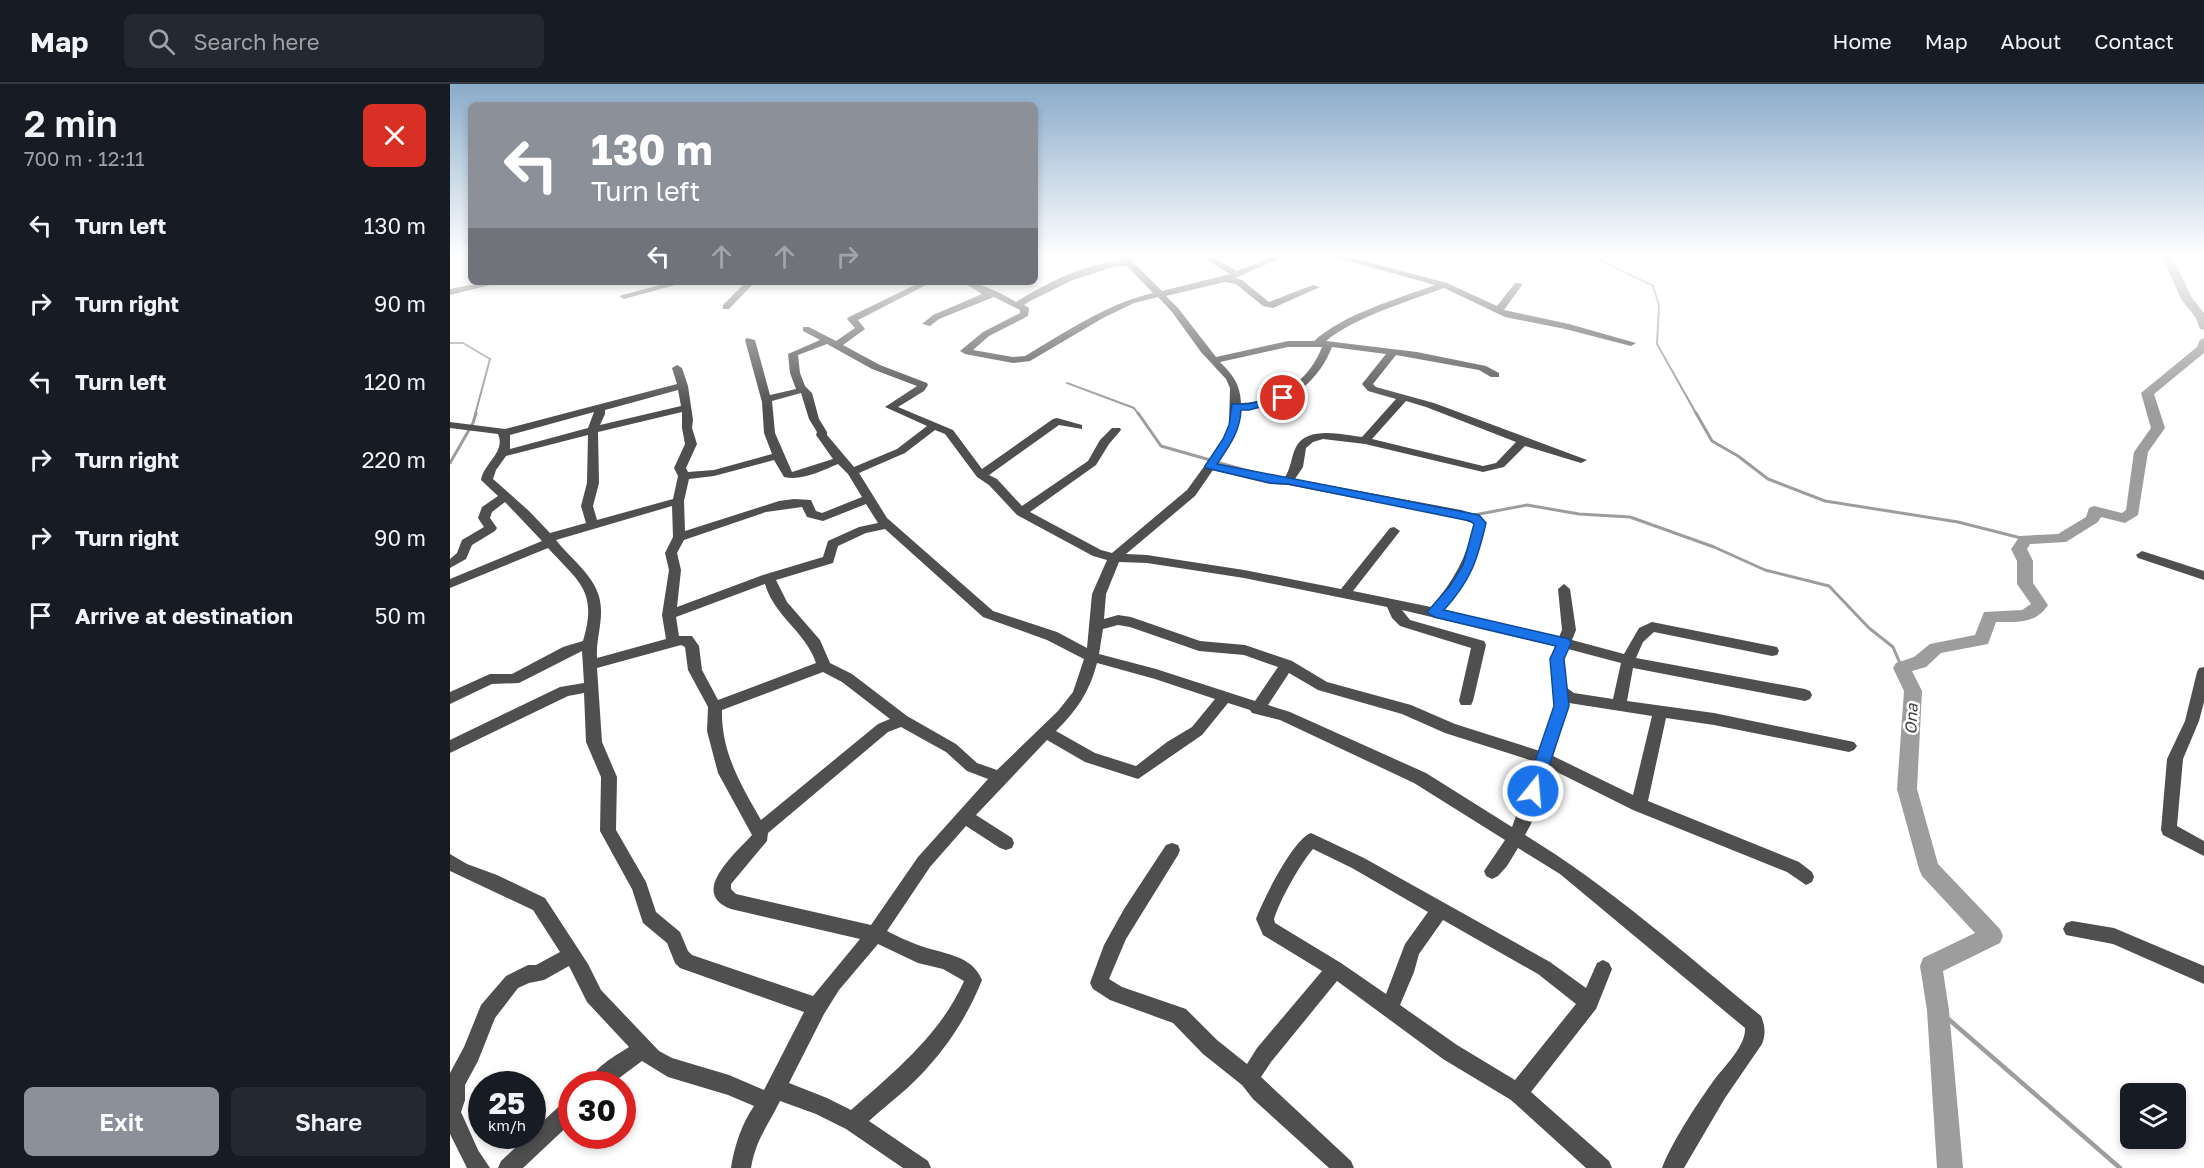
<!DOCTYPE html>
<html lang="en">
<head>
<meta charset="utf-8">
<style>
  body { margin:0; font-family:"Golos Text",sans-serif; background:#242831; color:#f1f3f6; height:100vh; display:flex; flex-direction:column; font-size:22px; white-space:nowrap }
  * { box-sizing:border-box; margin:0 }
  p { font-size:20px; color:#9ea1a6 }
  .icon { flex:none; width:33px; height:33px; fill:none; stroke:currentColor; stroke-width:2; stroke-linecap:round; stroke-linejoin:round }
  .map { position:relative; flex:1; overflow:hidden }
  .drawer { display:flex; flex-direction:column; background:#171b24; width:450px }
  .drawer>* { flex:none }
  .guide { position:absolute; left:18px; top:18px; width:570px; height:183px; border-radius:9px; box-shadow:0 3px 9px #0003; background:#8c9099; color:#fff; overflow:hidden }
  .controls { position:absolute; left:1670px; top:999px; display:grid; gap:12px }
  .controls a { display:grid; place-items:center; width:66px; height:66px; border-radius:9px; background:#171b24; box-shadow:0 3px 9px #0003; font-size:30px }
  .speed { position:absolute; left:18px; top:987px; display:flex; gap:12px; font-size:30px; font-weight:700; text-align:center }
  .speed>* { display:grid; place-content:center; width:78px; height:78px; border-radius:50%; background:#171b24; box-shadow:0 3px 9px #0003; line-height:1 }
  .speed small { font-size:15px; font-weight:400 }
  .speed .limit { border:9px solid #d22; background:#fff; color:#111 }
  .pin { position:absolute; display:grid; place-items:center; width:51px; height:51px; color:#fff; margin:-26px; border:3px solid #fff; border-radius:50%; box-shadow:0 2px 6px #0007 }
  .me { position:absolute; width:66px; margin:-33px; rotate:17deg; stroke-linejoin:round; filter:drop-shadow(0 0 4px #0008) }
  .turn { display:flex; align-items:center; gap:21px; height:126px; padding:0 24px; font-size:27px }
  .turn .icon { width:78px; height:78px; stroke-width:2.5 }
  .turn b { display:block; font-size:42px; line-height:51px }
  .lanes { display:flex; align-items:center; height:57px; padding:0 24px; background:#0003; justify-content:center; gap:30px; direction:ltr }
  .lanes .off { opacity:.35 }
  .round { display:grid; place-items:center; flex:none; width:63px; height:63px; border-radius:9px; background:#242831 }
  .headline { display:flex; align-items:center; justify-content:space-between; height:102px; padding:0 24px }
  h1 { font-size:36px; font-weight:600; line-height:45px }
  .button { display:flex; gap:12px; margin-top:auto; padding:12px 24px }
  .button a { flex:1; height:69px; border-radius:9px; background:#8c9099; color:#fff; font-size:24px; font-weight:600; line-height:69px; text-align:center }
  .button a+a { background:#242831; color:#f1f3f6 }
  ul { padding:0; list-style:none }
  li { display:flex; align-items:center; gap:18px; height:78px; padding:0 24px }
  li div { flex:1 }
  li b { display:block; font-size:22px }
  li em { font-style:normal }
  header { display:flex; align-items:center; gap:36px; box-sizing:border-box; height:84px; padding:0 30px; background:#171b24; border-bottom:2px solid #363941 }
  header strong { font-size:28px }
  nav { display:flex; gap:33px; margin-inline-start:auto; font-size:21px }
  .search { width:420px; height:54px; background:#242831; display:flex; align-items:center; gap:15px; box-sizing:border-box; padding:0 21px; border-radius:9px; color:#9ea1a6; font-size:22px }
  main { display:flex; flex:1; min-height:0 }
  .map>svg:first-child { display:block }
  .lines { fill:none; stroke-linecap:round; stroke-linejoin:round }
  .stream-far2 { stroke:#9d9d9d; stroke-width:2 }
  .stream-far1 { stroke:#9d9d9d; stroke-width:3 }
  .stream { stroke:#9d9d9d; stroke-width:4.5 }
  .river { fill:#9d9d9d; fill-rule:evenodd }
  .minor { fill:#4f4f4f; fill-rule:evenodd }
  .route { fill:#1a73e8; stroke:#114b97; stroke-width:1.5 }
  .labels { text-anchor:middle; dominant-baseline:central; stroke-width:5; stroke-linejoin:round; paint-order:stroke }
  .water-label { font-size:16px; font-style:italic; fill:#3e3e3e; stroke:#fff }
</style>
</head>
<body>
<header>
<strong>Map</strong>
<div class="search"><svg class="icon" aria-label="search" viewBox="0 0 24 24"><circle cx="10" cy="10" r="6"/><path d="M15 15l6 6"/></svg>Search here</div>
<nav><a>Home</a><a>Map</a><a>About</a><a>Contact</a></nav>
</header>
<main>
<section class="drawer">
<div class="headline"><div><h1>2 min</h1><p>700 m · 12:11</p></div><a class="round" style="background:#d93025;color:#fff"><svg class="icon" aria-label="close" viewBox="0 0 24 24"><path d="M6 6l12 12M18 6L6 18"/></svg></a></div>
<ul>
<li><svg class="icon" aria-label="left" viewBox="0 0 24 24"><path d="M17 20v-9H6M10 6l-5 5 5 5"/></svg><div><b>Turn left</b></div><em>130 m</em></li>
<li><svg class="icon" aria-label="right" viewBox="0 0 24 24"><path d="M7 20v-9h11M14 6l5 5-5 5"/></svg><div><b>Turn right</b></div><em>90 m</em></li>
<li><svg class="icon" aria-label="left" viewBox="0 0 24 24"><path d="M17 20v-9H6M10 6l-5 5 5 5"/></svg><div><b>Turn left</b></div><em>120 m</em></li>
<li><svg class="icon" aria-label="right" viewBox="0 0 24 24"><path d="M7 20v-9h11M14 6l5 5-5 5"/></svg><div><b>Turn right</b></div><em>220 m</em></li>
<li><svg class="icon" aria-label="right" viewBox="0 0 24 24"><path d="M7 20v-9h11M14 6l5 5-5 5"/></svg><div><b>Turn right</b></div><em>90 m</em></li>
<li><svg class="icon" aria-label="arrive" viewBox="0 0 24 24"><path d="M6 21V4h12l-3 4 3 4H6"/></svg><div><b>Arrive at destination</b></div><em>50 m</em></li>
</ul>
<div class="button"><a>Exit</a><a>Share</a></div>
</section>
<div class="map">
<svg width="1754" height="1084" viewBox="0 0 1754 1084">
  <rect width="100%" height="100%" fill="#fff"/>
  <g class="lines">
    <path class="stream-far2" d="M1150,172l2,5 51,25 6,19 -2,39 40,71
      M0,259h13l27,16 -15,56
      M617,299l67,25 5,7"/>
    <path class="stream-far1" d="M688,329l23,33 49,14
      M1246,329l16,28 26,15 30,23 57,22 133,21 67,17
      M766,378l40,11
      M0,379l23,-40 3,-10
      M1024,431l53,-10 52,9 51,3 84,30 51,23 64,16 40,42 24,19 9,21"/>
    <path class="stream" d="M1488,926l182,158"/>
    <path class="river" d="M1712,172h10l20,42 12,15v17l-4,-1 -4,-11 -15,-19z
      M1754,254v15l-50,41 11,34 -17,24 -10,63 -13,8 -24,-6 -3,5 -32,20 -36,2 -3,5 6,12v22l15,22c-12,19 -31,17 -52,17l-8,22 -47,9 -15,14 -14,4 10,20 -5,98 21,75 62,65 3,7 -3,7 -57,28 6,39 14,158h-26l-10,-158 -7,-44 3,-8 52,-25 -53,-57 -3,-7 -22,-80 7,-98 -11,-23 3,-5 18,-6 16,-13 45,-9 9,-23 38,-2 9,-6 -14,-20v-23l-6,-12 9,-13 38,-2 28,-17 3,-9 5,-2 28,7 4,-3 8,-58 17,-24 -10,-35 56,-46 3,-7z"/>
    <path class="minor" d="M668,172h9l35,35 68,-17 -30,-18h11l26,15 37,-15h12l-51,22 7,2 27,22 44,-17 7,2 -47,21 -10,-2 -27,-22 -11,-2 -59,14 12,12 38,49 72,-16h26c30,-27 83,-42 121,-56l-105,-29h15l102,27 50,23 18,-23h6l1,2 -18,25 65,14 67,19 -5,3 -66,-17 -60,-12 -61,-29c-35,13 -91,30 -118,53l91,11 69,14 13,7v4h-8l-12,-7 -83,-15 -23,29 3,3 58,16 153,57 -6,3 -56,-17 -21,21 -21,5 -118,-28 -42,-5 -10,3 -7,6 -3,19 -8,12 166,31c10,3 19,5 25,13 -6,34 -20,61 -43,87l116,27 3,-7 -4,-41 6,-5 6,5 6,41 -4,10 52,14 15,-26 13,-6 125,25 2,4 -2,4 -5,1 -118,-24 -11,10 -7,16 169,31 5,2 2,4 -2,4 -5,2 -172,-33 -6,33 87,12 140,29 3,4 -3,4 -5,2 -135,-27 -48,-7 -18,83 151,61 13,10 2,5 -2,5 -6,3 -19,-13 -154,-62 -84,-42 -18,56 -6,11c85,52 159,118 236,181 4,10 5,18 1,28l-37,54 -41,70h-22c10,-26 33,-61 50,-85 11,-16 34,-36 33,-55l-185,-154 -42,-26 -11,18 -9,10 -6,3 -6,-3 -2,-5 21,-31 -91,-57 -134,-63 -28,-7 -2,-3 -22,-7 -26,32 -64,44 -53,-17 -38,-22 -71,75 36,23 2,5 -2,5 -6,2 -6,-2 -34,-22 -36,41 -43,64c10,5 20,10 31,14 23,9 54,9 64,35 -12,31 -32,63 -54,87 -17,20 -39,36 -59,54l59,40 3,7h-28l-57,-39 -30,-15 -36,-13c-12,25 -24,38 -29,67h-20c3,-21 11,-45 23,-62l-26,-11 -60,-18 -26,-16 -31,23h-24c6,-16 28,-28 42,-37l-42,-45 -18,-36 -25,14 -15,3 -11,5 -23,30 -17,43 -13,24v15l-4,12 17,38 12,18h-23l-17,-34v-61l14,-26 17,-42 25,-29 22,-11h8l24,-13 -27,-42 -83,-39v-17l17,10 30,11 48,23 43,66 13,26 58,61 13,7 57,17 35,15 40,-78 -124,-44 -5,-5 -8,-20 -24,-20 -11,-34 -32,-58 1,-54 -15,-35 -2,-49 -16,3 -118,57v-13l110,-53 24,-4 -2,-32 -63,32 -27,1 -42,20v-12l40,-18h22l51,-27 20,-6c15,-50 -4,-59 -35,-93l-98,40v-9l92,-38 -37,-39 -13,10 -2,6 7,10 -2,3 -23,14 -6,14 -16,9v-9l7,-6 5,-13 22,-13 -6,-9 4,-11 16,-11 -17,-16c3,-17 25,-28 17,-46l-48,-6v-6l55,7 172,-45 -5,-16 5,-3 5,3 6,18 5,34 -1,8 5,16 -11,24 2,4 26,-2 58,-16 -8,-21 -2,-31 -17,-62 2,-2 8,2 15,55 26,-6 -6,-16 -2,-19 32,-14 -17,-9v-4h6l27,14 19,-13 -8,-9 2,-2 72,-35h11l-74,38 7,9 -22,16 37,20 47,18 1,2 -4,6 -26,16 55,23 29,39 71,-50 4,-1 25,7v4l-23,-4 -70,50 8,4 25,27 66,-45 12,-21 12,-12h8l1,2 -12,14 -13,21 -66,47 71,38 11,3 75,-63 37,-51 5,-14 1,-37 -4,-9 -25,-27 -29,-40 -14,-15 -24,6 -31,15 -73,43 -17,2 -48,-9 -5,-3 23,-19 37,-19v-3l-26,-13 -55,22 -9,7 -8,-2 11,-9 49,-21 -19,-12c17,0 38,11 53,20 31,-19 69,-39 106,-41zM666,182h11l26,27c-47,11 -87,39 -128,63l-12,1 -40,-7 16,-14 39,-20 1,-8 -5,-3 6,-4 43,-21zM377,260l45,25 45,17 -32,21 42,19 -30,23 -43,18 -27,-32v-3l-8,-13 -7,-26 -7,-7 -5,-13 -2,-18zM838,263h34c-13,34 -44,55 -81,56 -1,-19 -8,-28 -21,-41zM882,263l54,7 -24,30 6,7 28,8 -34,38c-18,-2 -55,-12 -66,10 -5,9 -4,19 -11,30l-15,-1 -53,-12c13,-18 22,-32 24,-55 41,0 76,-23 91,-62zM228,306l3,16 -81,19 5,-11v-4zM351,309l8,26 8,13 -1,3 17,24 -41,13 -17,-39 -3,-32zM956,317l20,6 90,35 -20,21 -13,3 -111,-27zM144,328l-6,16 -78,21v-14zM232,328v16l3,16 -11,24 4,8 -5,23 -76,21 -4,-14 6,-23 -1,-51zM485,346l10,4 32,43 12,8 28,30 76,41 14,4 -15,34 -5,54 -30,-16 -64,-21 -106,-93 -28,-45 46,-20zM138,351l-1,48 -6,23 5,17 -36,10 -21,-22 -36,-32 3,-9 10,-14zM324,376l10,17c18,4 37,-6 54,-13l10,10 14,23 -40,16 -6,-2 -5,-11 -17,-1 -15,2 -94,30 -1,-30 5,-22 25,-3zM763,386l57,14 18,1 171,33 15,6c-7,33 -21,58 -43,83l-78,-16 47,-60 -6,-4 -4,1 -49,61 -97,-19 -97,-15 -21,-1 69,-58zM416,420l12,19 -19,4 -31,14 -5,16 -60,18 -86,32 4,-37 -4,-17 7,-13 82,-28 36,-5 5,10 16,4zM222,422l1,31 -8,16 4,17 -7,45 4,24 -69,19c-1,-16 4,-30 4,-46 1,-32 -27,-49 -45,-72zM435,445l98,88 64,23 37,19 -11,33 -15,19 -61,59 -20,-7 -21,-19 -49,-28 -55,-42 -22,-11 -10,-23 -33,-38 -11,-22 57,-17 5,-17 28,-13zM669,478l28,1 97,15 143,29 5,11 8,8 71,22 -12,53 2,4h10l2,-4 13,-56 -2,-4 -74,-21 -8,-10 153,36 -5,13 5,47 -15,45 -85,-27 -44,-19 -84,-23 -35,-21 -47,-16 -45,-4 -69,-24 -13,-2 -14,4 2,-25zM315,500c9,32 41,48 51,79l-98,37 -16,-30 -3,-24 -7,-10h-13l-3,-19zM668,541l12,2 69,24 45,4 34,12 -23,34 -99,-32 -57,-15 4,-25zM231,561l4,2 3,23 20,37 -1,24 11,42 34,62c-16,18 -64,58 -21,74l129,30 -47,57 -121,-41 -4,-4 -8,-19 -24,-20 -10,-30 -30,-52 1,-53 -15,-35 -5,-74zM1118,565l53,14 -8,36 -39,-6 -7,-5 -3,-29zM647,579l58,16 60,20 -23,28 -25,15 -31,24 -41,-13 -39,-22c21,-21 34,-40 41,-68zM373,588l19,10 48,37 -12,5 -117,96c-20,-35 -40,-68 -39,-110zM839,589l29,17 84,24 43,19 91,29 -24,65 -86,-54 -136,-61 -22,-7zM1119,619l83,13 -19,79 -80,-39zM451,643l45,25 21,19 21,8 -70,78 -47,68 -135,-31 -5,-5v-5l36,-43 1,-8 120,-101zM428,860l40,19 25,6 21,12c-23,53 -71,92 -113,129l-24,-12 -38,-15 35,-69 15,-24z
      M35,198h17l-52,13v-6z
      M221,198h15l-62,17 -5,-3z
      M296,198h9l-26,27h-6v-4z
      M1692,467l62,20v9l-66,-22 -2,-3z
      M1754,583v35l-5,19 -16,38 -6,67 27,15v15l-41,-21 -2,-5 6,-71 18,-38 12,-49 2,-4z
      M861,749l53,25 186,104 36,26 11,-25 6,-3 6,3 3,6 -16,40 -65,83 78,69 3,7h-26l-75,-68 -68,-41 -106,-78 -66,81 -10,15 90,84 3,7h-25l-76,-69 -11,-14 -39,-31 -30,-31 -63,-23 -17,-11 -3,-6 14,-38 20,-36 42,-64 6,-2 6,2 2,5 -2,5 -52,84 -17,40 13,8 64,22 31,31 30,24 10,-16 65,-77 -59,-36 -7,-16c7,-19 37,-80 55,-86zM863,765l39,19 76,44 -23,32 -19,50 -45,-31 -66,-40 -1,-4c6,-19 26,-55 39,-70zM993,836l95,54 38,30 -61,76 -58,-35 -57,-40 14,-33 5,-18z
      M1622,837l42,7 90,38v18l-91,-40 -47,-9 -3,-6 3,-6z
      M122,1014v24l-49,46h-25l3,-7 27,-25h4v-5l33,-30z"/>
  </g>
  <linearGradient id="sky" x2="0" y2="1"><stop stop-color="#8aabca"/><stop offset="0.53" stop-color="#fff"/><stop offset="1" stop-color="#fff" stop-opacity="0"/></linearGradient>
  <rect width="1754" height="324" fill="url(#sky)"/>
  <path class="route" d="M833,311l5,3 -1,2 -38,10h-8c-1,22 -12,36 -24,54l262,51 7,8c-9,38 -15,57 -42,87l125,29 2,4 -7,16 5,47 -30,90 -6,2 -5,-2 -3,-5 29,-85 -4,-47 6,-13 -122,-29 -7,-5 23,-26 13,-21 11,-41 -4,-3 -182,-37 -18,-1 -64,-15 -1,-2 18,-27 6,-14 3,-21h16z"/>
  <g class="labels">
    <g class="water-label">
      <text transform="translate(1461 635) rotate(-87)">Ona</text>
    </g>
  </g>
</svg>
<div class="controls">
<a><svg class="icon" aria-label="layers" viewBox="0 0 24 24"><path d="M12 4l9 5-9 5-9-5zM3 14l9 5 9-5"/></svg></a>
</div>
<div class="speed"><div>25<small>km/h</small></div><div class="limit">30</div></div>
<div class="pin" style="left:833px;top:314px;background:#d93025"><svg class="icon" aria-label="arrive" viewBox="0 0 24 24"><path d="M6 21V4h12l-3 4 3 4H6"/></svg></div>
<svg class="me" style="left:1083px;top:707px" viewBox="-20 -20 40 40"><circle r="17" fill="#1a73e8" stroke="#fff" stroke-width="3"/><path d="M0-11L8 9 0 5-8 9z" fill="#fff"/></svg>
<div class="guide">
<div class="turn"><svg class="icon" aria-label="left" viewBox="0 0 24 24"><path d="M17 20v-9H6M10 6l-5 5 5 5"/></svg><div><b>130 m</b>Turn left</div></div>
<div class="lanes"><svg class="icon" aria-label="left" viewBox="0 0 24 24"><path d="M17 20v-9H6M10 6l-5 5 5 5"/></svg><svg class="icon off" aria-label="ahead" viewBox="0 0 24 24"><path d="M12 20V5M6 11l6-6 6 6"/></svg><svg class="icon off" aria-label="ahead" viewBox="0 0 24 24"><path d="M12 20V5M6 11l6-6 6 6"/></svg><svg class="icon off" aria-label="right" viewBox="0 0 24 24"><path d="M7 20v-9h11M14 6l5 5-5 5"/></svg></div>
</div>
</div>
</main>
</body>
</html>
